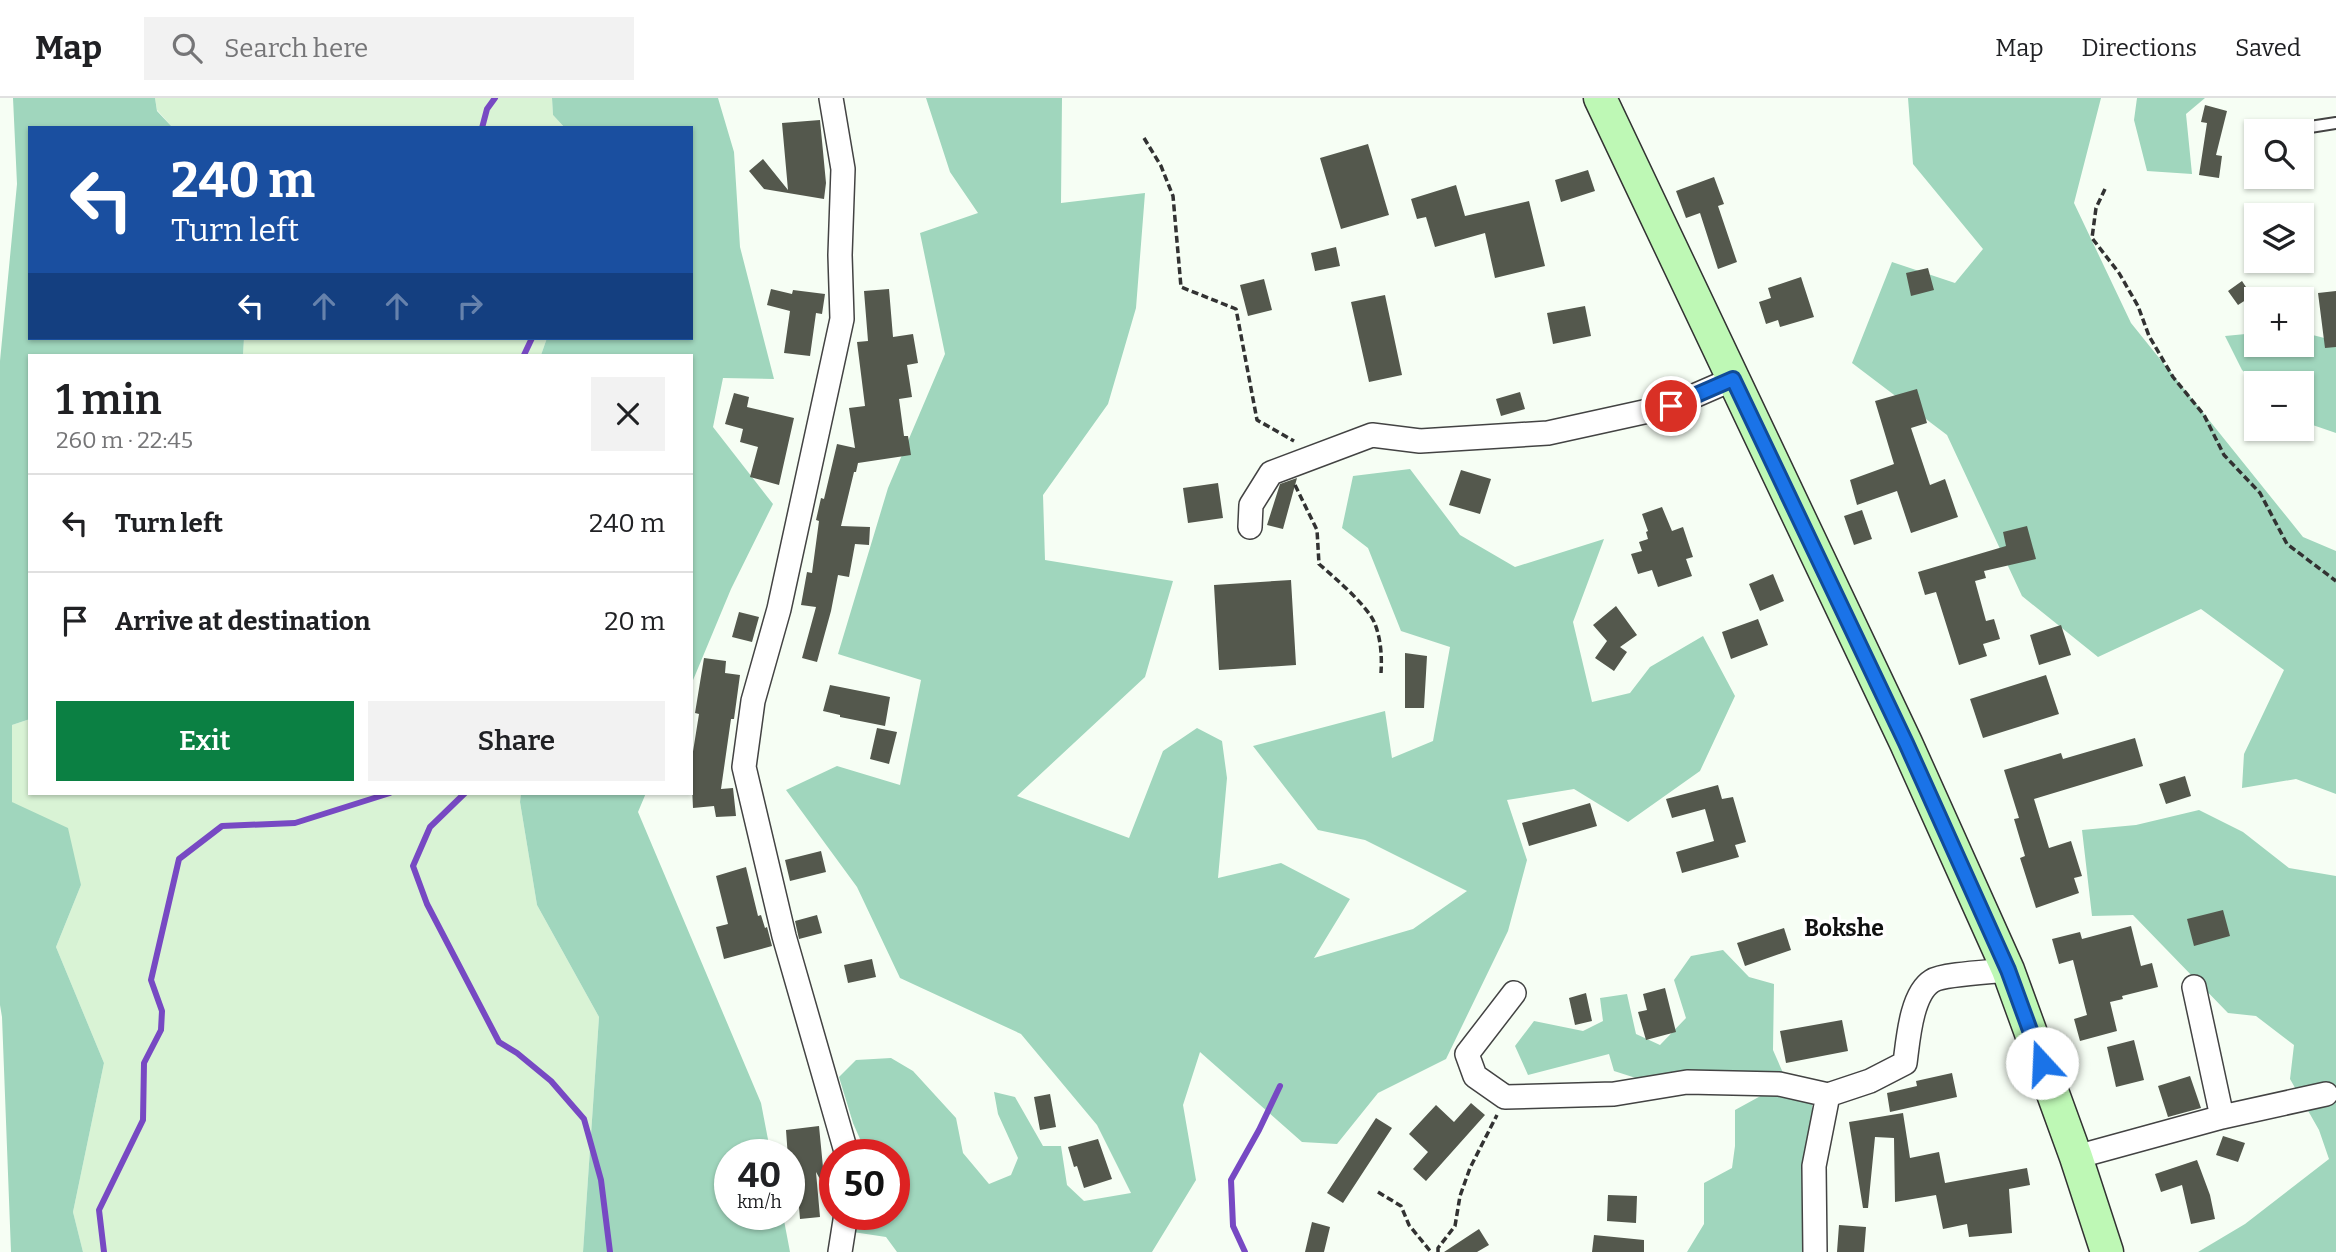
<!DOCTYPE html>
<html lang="en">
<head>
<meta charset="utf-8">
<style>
  body { margin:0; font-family:Bitter,serif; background:#f2f2f2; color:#202124; height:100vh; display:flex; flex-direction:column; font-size:26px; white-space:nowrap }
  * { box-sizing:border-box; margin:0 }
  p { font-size:23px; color:#757577 }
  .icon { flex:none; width:38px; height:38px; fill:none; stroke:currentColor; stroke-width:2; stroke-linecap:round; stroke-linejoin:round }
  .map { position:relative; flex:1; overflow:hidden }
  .sheet { position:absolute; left:28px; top:256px; width:665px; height:441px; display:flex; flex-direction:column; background:#fff; border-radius:0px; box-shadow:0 2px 5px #0004 }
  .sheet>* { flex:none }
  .guide { position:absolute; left:28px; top:28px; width:665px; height:214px; border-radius:0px; box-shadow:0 2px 5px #0004; background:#1a4fa0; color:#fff; overflow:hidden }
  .fabs { position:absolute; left:2244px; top:21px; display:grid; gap:14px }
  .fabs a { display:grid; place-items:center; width:70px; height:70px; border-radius:0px; background:#fff; box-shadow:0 2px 5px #0004; font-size:35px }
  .speed { position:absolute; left:714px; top:1041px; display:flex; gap:14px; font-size:35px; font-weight:700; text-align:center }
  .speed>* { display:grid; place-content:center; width:91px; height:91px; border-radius:50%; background:#fff; box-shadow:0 2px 5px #0004; line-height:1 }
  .speed small { font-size:18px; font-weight:400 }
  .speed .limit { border:10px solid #d22; background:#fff; color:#111 }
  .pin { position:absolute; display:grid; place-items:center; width:60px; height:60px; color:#fff; margin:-30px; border:4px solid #fff; border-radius:50%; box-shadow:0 2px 7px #0007 }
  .me { position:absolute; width:77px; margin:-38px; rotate:340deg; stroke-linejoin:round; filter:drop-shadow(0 0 5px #0008) }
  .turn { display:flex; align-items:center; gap:24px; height:147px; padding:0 28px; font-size:32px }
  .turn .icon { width:91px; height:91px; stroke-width:2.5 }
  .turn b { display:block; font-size:49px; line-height:60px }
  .lanes { display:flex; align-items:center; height:66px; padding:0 28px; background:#0003; justify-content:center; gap:35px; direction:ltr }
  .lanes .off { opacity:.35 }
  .round { display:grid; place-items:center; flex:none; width:74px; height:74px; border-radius:0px; background:#f2f2f2 }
  .summary { display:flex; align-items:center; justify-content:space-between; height:119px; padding:0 28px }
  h1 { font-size:42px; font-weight:600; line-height:52px }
  .cta { display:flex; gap:14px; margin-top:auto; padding:14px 28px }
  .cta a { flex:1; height:80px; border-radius:0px; background:#0b8043; color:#fff; font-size:28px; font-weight:600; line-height:80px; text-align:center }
  .cta a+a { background:#f2f2f2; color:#202124 }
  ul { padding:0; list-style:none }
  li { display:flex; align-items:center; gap:21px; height:98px; padding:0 28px; border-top:2px solid #e0e0e0 }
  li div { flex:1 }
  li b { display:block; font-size:26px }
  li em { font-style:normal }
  header { display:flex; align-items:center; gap:42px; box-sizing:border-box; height:98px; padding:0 35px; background:#fff; border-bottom:2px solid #e0e0e0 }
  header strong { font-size:33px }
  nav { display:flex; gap:38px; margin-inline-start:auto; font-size:24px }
  .search { width:490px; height:63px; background:#f2f2f2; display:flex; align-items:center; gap:18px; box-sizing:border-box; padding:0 24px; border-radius:0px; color:#757577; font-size:26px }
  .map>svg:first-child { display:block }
  .farmland { fill:#d9f3d5 }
  .forest { fill:#a0d6bd }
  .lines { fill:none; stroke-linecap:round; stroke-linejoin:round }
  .stream { stroke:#7749c3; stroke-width:6 }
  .building { fill:#54584d }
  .service-casing { stroke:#434343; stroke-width:14 }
  .minor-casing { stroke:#434343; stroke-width:26 }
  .secondary-casing { stroke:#323232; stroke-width:35 }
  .path { stroke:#323232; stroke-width:3.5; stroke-dasharray:7 3.5; stroke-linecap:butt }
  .service { stroke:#fff; stroke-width:10 }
  .minor { stroke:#fff; stroke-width:23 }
  .secondary { stroke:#bef8b5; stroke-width:32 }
  .route-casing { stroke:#114b97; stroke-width:18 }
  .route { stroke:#1a73e8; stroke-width:12 }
  .labels { text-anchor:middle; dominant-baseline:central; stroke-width:7; stroke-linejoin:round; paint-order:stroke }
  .neighbourhood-label { font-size:23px; font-weight:bold; fill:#101010; stroke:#fff }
</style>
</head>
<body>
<header>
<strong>Map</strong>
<div class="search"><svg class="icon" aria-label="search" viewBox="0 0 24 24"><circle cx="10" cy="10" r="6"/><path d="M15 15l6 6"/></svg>Search here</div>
<nav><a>Map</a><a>Directions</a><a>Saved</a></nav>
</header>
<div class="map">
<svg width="2336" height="1154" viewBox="0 0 2336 1154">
  <rect width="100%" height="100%" fill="#f6fef4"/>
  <path class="farmland" d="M155,0h397l1,17 12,13h-392l-16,-18z
    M244,240h303l-6,17h-298z
    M30,621v74h491l-1,9 17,103 62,112 -16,235h-500l-10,-40 31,-149 -48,-116 25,-62 -69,-83v-77z"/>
  <path class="forest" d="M13,0h142l2,13 16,17h-143v210h214l-1,17h-213v364l-18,6v77l56,26 13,57 -25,62 48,116 -31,149 10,40h-72l-9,-235 -2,-12v-644l17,-177z
    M552,0h166l16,54 6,95 34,132 -51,-1 -10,49 60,77 -42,85 -40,96v-330h-150l6,-17h144v-210h-126l-12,-13z
    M926,0h136l-1,105 84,-10 -9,115 -28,96 -65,91 2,65 128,21 -28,96 -128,119 112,42 34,-87 34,-23 25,13 5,37 -9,100 63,-15 69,36 -36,59 99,-29 54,-38 -102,-51 -47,-10 -65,-84 132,-35 7,47 41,-17 17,-94 -49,-16 -33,-83 -26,-20 11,-52 57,-7 50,66 55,32 89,-28 -31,83 19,80 38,-9 20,-26 53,-31 32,60 -35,75 -72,51 -54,-33 -67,11 20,60 -19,71 -62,128 -68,34 -41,51 -35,-2 -102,-90 -17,53 13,75 -44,72h-255l-11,-15 -33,-5 6,-17 35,-1v-59h-27l-14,-32 -14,-46 17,-17 35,-2 22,13 43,47 7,35 26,31 22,-9 7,-17 -20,-44 -4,-22 21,5 28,49h18l6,39 17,16 47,-8 -34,-68 -76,-91 -121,-56 -43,-91 -71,-97 51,-24 63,19 21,-105 -83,-26 50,-166 57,-134 -25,-121 58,-20 -28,-41z
    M1908,0h193l-27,105 57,120 172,214 33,14v243l-40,-15 -54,9 2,-34 40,-84 -83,-61 -103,48 -76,-61 -75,-161 -95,-72 40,-101 63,21 28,-34 -70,-85z
    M2137,0h68l-19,16 6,60 -45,-3 -13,-51z
    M2301,234l35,9v92l-35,-12v-38h-45l-14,-13 -17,-34 31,-3v12h45z
    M521,695h125l-8,19 123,291 10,52h-41v59l53,1 7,37h-207l16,-235 -62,-112 -17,-103z
    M2199,712l44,22 46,36 47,8v376h-138l47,-28 84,-65 -10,-29 -29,-51 4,-34 -38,-29 -28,-3 -95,-98 -41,1 -10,-86 54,-5z
    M1723,852l26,27 25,7 -1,66 10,23 -144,6 -25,-8 -5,-17 -81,21 -13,-29 19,-25 49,10 20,-10 -3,-23 27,-4 9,40 24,11 26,-27 -12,-38 17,-24z
    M1766,995l46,9 2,34 -7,116h-120l17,-28v-41l28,-15 3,-22v-36z"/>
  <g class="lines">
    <path class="stream" d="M482,30l5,-19 8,-11
      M524,257l8,-17
      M465,695l-35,34 -17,39 14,38 72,138 18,11 34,28 33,38 17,61 9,72
      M104,1154l-5,-42 44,-90 1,-57 17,-33 1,-19 -11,-31 28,-121 43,-33 73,-3 95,-30
      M1245,1154l-12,-26 -2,-46 28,-50 21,-44"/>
  </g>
  <path class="building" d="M2205,7l22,6 -11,44 6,1 -3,22 -20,-3 8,-52 -6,-1z
    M820,22l6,63 -2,16 -60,-10 -15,-18 14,-12 25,31 -6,-67z
    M1368,46l21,71 -48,14 -21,-71z
    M1588,72l7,21 -34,11 -6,-22z
    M1714,79l10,27 -6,2 19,56 -19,7 -18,-56 -14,5 -10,-27z
    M1456,87l9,31 64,-15 16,65 -50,12 -10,-45 -50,14 -9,-30 -9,2 -6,-20z
    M1336,149l4,19 -25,5 -4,-18z
    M1928,170l6,22 -23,6 -5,-23z
    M1801,179l13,40 -34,10 -2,-7 -12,4 -7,-22 12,-4 -3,-10z
    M1264,181l8,31 -24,6 -8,-31z
    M2242,183l10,15 -14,9 -10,-14z
    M771,191l21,5 1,-4 32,4 -3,20 -6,-1 -6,43 -26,-3 6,-42 -23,-6z
    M889,191l4,48 20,-3 5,29 -11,2 5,32 -13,2 5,37h4l3,19 -53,8 -2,9h-2l-13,54 29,1 -1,18 -14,-1 -6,33 -11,-2 -7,36 -14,51 -15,-4 14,-51 -15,-2 6,-33 5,1 7,-52 -3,-1 5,-22 3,1 13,-55 18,4 -6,-40 16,-2 -8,-64 11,-1 -4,-50z
    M2336,193v56l-11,1 -7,-55z
    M1385,197l17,80 -33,7 -18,-80z
    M1585,208l6,30 -38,8 -6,-31z
    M1917,291l10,34 -16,5 19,57 15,-6 13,38 -47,16 -14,-42 -40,14 -7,-25 44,-16 -19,-63z
    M1520,294l5,17 -24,7 -5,-17z
    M734,295l15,4 -2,10 47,11 -15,67 -29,-8 8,-30 -18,-5 3,-13 -18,-5z
    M1461,372l30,9 -11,35 -31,-9z
    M1297,380l-14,51 -16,-4 13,-41z
    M1218,385l5,35 -35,5 -5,-35z
    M1662,409l10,24 11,-4 10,30 -7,2 6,17 -34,11 -6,-17 -14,4 -7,-20 11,-3 -3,-9 9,-3 -2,-7 2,-1 -6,-17z
    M1862,412l10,29 -18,6 -10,-29z
    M2027,428l9,33 -52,12 2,7 -11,3 11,40 8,-2 6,20 -17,5 4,12 -28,9 -23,-73 -11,3 -7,-23 88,-26 -3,-14z
    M1773,476l11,27 -24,10 -11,-27z
    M1291,482l5,85 -77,5 -5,-85z
    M1616,508l21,29 -17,12 7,5 -13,19 -19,-13 12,-17 -14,-16z
    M739,514l20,5 -7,25 -20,-5z
    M1758,521l10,26 -37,14 -9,-27z
    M2061,527l10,30 -32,10 -9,-30z
    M1405,555l22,3 -3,52h-19z
    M704,560l22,3 -1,12 15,2 -6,44h-3l-10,70 12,-1 3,28 -20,1 -2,-11 -21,2 -2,-44 8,-50 -4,-1z
    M2046,577l13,39 -76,24 -13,-39z
    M830,587l60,12 -5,29 -45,-9v-2l-17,-4z
    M877,630l20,4 -8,32 -19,-5z
    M2135,640l8,28 -109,33 15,49 22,-7 11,35 -8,2 5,15 -43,15 -16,-50 5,-2 -11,-37 5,-1 -15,-48 57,-17 2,6z
    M2185,678l6,20 -25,8 -7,-20z
    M1718,687l4,14 11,-2 13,45 -11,3 4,12 -57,16 -6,-21 38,-11 -9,-32 -33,9 -6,-19z
    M1590,705l7,23 -68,20 -7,-23z
    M821,753l5,21 -36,9 -5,-21z
    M746,769l12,49 3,-1 4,13 2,-1 5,19 -48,13 -8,-32 12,-3 -12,-48z
    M2223,812l7,26 -36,10 -7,-27z
    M817,817l5,18 -23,6 -4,-18z
    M2131,828l10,40 11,-3 6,24 -36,9 1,3 -13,3 7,29 -37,10 -6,-22 13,-4 -14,-55 -14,4 -7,-25 28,-7 2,7z
    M1784,830l7,22 -46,16 -8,-23z
    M872,861l4,18 -28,6 -4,-18z
    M1665,890l11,44 -30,8 -8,-28 9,-2 -4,-16z
    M1586,895l6,28 -17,4 -6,-27z
    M1842,922l6,31 -62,12 -6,-32z
    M2134,942l10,40 -28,7 -9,-40z
    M1952,975l5,24 -67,15 -3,-19 30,-7 -1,-5z
    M2190,978l11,32 -33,9 -10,-31z
    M1050,996l6,33 -16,3 -6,-33z
    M1471,1005l14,12 -59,66 -13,-12 15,-17 -19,-18 27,-29 18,17z
    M1903,1015l7,45 29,-6 6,31 82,-15 3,17 -21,4 3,44 -43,4 -2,-13 -24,5 -7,-34 -41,7 -1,-64 -19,-1 -7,71h-5l-14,-86z
    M1376,1020l16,10 -49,75 -16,-10z
    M819,1028l6,62 -9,-16 4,45 -20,2 -4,-47h-7l-3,-42z
    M2223,1038l22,7 -7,19 -22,-7z
    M1098,1041l14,40 -28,9 -7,-22 -3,1 -6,-20z
    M2197,1062l13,35 5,24 -24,5 -9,-39 -21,7 -6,-18z
    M1608,1097l29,1 -1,27 -29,-2z
    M1312,1124l18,5 -6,25h-19z
    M1839,1127l27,2 -2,25h-27z
    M1479,1131l10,16 -12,7h-33z
    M1594,1137l50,5v12h-52z"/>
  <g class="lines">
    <g class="service-casing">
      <path id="service" d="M2310,29l26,-4"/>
    </g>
    <g class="minor-casing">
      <path id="minor" d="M831,0l12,71 -3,86 2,64 -63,290 -26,92 -9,66 40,169 63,219
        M1250,429l1,-22 20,-32 101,-38 48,6 128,-8 123,-27 62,-27
        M2194,889l28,130
        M1514,895l-47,61 8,22 30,21 109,-3 73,-12 92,2 49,11 42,-14 35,-18c3,-22 6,-69 27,-82 11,-7 60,-9 76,-11
        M2076,1059l146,-40 104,-23
        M840,1154l6,-38
        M1815,1154l-1,-86 14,-71"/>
    </g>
    <g class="secondary-casing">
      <path id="secondary" d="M1600,0l306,645 102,227 68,187 31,95"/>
    </g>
    <path class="path" d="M1144,40l17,28 12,30 8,91 55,22 21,111 37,21
      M2105,91l-9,19 -4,30 27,35 19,33 11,30 24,41 31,38 20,40 36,38 27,51 49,37
      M1295,387l22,45 2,34c15,13 50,43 56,60 6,16 7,32 6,49
      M1378,1094l23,14 8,19 22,27
      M1438,1154v-4l17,-22 5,-30 10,-28 27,-53"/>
    <use href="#service" class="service"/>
    <use href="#minor" class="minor"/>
    <use href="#secondary" class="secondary"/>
  </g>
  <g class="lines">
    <g class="route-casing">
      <path id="route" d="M1671,308l62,-27 173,364 102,227 34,93"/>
    </g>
    <use href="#route" class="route"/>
  </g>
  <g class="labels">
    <g class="neighbourhood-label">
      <text x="1844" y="830">Bokshe</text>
    </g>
  </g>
</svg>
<div class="fabs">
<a><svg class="icon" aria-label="search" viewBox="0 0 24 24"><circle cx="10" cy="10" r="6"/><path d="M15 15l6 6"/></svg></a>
<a><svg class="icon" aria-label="layers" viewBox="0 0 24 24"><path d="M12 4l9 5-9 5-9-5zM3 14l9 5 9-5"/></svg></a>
<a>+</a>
<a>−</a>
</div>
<div class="speed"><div>40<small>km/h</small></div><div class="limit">50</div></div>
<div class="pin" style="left:1671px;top:308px;background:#d93025"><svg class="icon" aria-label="arrive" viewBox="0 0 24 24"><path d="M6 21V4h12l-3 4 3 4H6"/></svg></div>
<svg class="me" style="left:2042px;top:965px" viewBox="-20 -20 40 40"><circle r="19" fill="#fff"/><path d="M0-13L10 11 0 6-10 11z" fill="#1a73e8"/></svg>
<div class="guide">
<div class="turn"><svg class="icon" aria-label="left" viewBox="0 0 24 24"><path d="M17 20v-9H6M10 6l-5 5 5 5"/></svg><div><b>240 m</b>Turn left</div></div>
<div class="lanes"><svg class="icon" aria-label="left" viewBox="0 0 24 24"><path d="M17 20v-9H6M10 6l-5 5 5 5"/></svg><svg class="icon off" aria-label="ahead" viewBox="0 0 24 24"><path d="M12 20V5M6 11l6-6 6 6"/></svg><svg class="icon off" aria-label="ahead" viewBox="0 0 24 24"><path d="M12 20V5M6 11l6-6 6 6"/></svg><svg class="icon off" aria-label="right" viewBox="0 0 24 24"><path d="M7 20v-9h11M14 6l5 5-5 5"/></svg></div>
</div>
<section class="sheet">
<div class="summary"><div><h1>1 min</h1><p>260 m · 22:45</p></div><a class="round"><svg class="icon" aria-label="close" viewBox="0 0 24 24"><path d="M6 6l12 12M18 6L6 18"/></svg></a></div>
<ul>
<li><svg class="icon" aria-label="left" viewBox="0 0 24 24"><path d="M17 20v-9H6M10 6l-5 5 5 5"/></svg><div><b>Turn left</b></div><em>240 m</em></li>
<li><svg class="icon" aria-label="arrive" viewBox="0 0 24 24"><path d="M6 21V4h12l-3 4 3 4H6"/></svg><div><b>Arrive at destination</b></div><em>20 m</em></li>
</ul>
<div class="cta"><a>Exit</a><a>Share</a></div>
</section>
</div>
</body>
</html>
